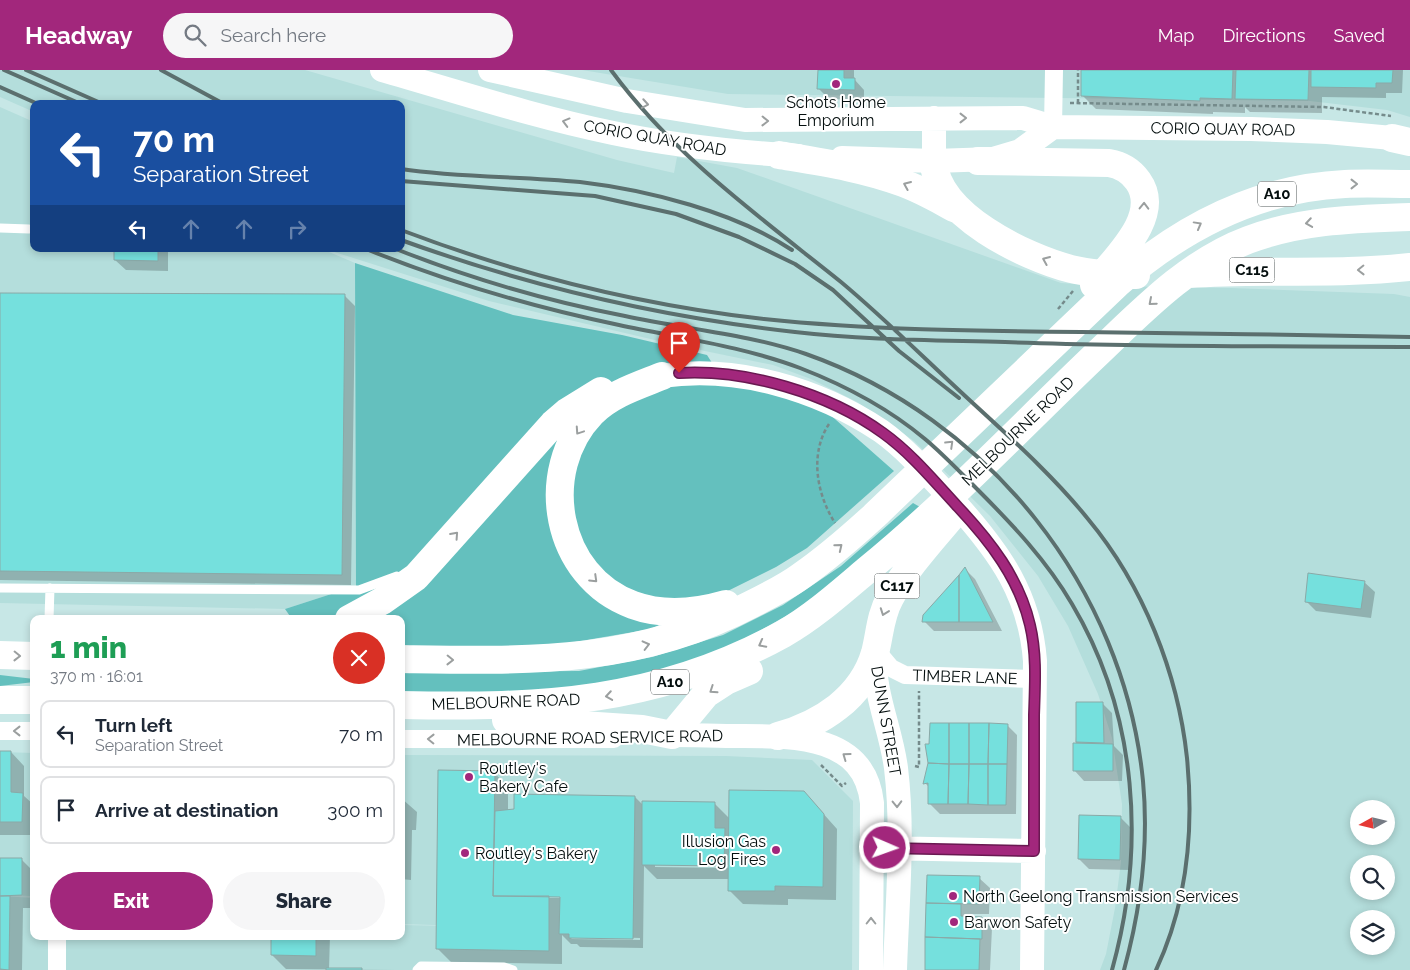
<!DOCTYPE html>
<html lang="en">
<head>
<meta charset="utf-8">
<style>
  body { margin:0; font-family:Raleway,sans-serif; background:#f6f6f7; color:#1f2937; height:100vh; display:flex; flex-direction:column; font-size:19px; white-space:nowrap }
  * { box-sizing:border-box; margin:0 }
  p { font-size:16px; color:#747a83 }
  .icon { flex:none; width:28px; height:28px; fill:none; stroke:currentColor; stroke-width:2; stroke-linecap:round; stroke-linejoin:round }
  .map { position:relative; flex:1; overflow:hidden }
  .side { position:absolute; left:30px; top:545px; width:375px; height:325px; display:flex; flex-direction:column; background:#fff; border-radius:10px; box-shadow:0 2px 8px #0003 }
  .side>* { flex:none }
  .hud { position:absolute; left:30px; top:30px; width:375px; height:152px; border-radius:10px; box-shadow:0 2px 8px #0003; background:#1a4fa0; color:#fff; overflow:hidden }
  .needle { width:32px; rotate:262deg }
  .controls { position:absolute; left:1350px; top:730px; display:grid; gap:10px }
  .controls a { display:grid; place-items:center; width:45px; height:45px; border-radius:50%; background:#fff; box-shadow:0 2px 8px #0003; font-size:25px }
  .pin { position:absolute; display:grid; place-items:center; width:42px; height:42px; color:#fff; margin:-51px -21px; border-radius:50% 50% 50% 0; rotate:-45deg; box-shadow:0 0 5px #0007 }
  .pin .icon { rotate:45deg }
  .me { position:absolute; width:55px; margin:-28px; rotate:92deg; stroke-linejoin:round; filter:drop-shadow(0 0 4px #0008) }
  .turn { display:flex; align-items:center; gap:18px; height:105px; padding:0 20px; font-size:22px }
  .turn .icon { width:65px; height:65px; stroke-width:2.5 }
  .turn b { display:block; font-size:35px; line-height:42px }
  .lanes { display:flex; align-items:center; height:48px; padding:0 20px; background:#0003; justify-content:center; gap:25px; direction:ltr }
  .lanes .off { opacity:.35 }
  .round { display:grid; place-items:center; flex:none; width:52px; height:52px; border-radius:26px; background:#f6f6f7 }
  .overview { display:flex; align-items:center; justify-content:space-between; height:85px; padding:0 20px }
  h1 { font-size:30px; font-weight:800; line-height:38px; color:#1e9e55 }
  .action { display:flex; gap:10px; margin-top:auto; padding:10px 20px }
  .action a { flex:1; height:58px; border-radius:30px; background:#a2277c; color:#fff; font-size:20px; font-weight:800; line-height:58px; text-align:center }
  .action a+a { background:#f6f6f7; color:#1f2937 }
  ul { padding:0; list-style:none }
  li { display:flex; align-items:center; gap:15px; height:68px; margin:0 10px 8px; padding:0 10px; border:2px solid #e0e1e3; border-radius:10px }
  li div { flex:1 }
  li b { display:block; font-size:19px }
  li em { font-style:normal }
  header { display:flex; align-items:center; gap:30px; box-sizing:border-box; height:70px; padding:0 25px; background:#a2277c; color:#fff }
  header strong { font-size:24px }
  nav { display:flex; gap:28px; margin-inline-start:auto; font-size:18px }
  .search { width:350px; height:45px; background:#f6f6f7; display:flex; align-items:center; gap:12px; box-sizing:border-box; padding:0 18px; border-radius:28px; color:#747a83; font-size:19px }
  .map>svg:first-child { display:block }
  .built { fill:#b4dedc; fill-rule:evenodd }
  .green { fill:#64c0be }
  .shadow { fill:#0003; fill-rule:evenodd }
  .building { fill:#75e0dd; stroke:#8aa9a7 }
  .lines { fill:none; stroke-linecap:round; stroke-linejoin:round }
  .path { stroke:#758b8b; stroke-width:2.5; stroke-dasharray:4 2.5; stroke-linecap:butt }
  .lane { stroke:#fff; stroke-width:9 }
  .street { stroke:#fff; stroke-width:18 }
  .secondary { stroke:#fff; stroke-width:24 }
  .highway { stroke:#fff; stroke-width:28 }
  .rail { stroke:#5b6f6e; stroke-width:4 }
  .oneway { stroke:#9b9f9f }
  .route-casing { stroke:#691951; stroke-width:12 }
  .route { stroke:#a2277c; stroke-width:9 }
  .poi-dot { fill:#a2277c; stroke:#fff; stroke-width:2 }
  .labels { text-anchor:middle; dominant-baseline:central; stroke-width:4; stroke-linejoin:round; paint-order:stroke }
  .shield { fill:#fff; stroke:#4f5656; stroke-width:1 }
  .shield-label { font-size:15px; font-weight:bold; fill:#040e0e }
  .poi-label { font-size:16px; fill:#040e0e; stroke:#fff; text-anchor:start }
  .street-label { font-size:16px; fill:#040e0e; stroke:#fff }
</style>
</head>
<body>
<header>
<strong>Headway</strong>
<div class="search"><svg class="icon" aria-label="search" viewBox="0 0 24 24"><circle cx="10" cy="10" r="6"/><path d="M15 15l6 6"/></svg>Search here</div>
<nav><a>Map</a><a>Directions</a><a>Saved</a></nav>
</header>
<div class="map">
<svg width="1410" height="900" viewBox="0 0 1410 900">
  <rect width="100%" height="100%" fill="#c7e7e6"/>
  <path class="built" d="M0,0h305l312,90 57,13 3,-16 60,11 324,115 44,3 126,2 163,6 16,3v673h-310l6,-16 9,-46 6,-46 1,-58 -10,-66 -14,-44 -30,-68 -30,-50 -48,-60 -76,-75 -57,-39 -46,-23 -38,-14 -97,-20 -187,-44 -164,-52h76v-145h-367v8l-34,-15zM1359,739h27v27h-27zM1359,794h27v27h-27zM1359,849h27v27h-27z
    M582,0h828v47l-23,-7 -77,-9 -582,-7z
    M0,37l34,15v127h288l33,14 1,323 -71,23 -285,-6z
    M0,682l34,1 -1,143 -33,-1z
    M401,685l325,1 86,4 41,41 -1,169h-852v-74l34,2v38h367v-11l100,2 -100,-3z"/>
  <path class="green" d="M355,193l158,52 109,20 85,20 16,25 55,14 49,18 67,59 -87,77 -31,19 -125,62 -123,21 -127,-4v-27h-109l-7,-10 71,-23z
    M913,433l7,4 -14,16 -104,84 -64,36 -55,23 -89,21 -112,6 -81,-1v-20l178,-1 73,-14 71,-22 60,-30 58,-39z
    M0,605l34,4v3l-34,4z"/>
  <path class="shadow" d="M819,0h35v9l10,11v10l-35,-1 -10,-10z
    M1083,0h320l-1,23h-16v5l-64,-1v16l-72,-1 -5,-5v6l-32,-1v2l-117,-5 -14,-14z
    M115,179h53v22l-42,-1 -11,-10z
    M0,224l345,2 10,10 -4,279 -351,-5z
    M965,499l10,10 27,52h-68l-10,-10z
    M1364,512l11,10 -4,26 -55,-7 -10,-10z
    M1078,633h24l10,10 2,33 9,9 -1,26h-38l-10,-11z
    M1007,655l10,10 -1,79h-76l-11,-11 1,-15 -5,-5z
    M0,682h11l13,14v30l10,9v30h-34z
    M494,703l14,13v25l127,-14 9,9 70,-3 16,16 74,-27 33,37 -1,71 -48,-1v6l-45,-1 -14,-14v-11h-72l-13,-13 -1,82 -63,-1 -3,-3h-6l-9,-9v29l-111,-2 -14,-14zM655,794l76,1v3l-76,-1zM547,825l19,1v2h-17zM569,866l71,2v2l-68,-1z
    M401,728l16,14 -1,18h-4l-1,50 -10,-1z
    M1120,747l10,10v43l-41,-1 -10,-10z
    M0,790h22l12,12v36h-11l-1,62h-22z
    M928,807l51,1 11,10 -1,26h-18v4h11l10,10 -2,42h-64z
    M273,866h57l-1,33 68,1 -111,-1 -14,-14z"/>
  <path class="building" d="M818,0h26v8h11v12l-38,-1z
    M1081,0h152l-1,29 -32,-1v3l-119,-5z
    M1236,0h73l-1,30 -73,-1z
    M1311,0h82l-1,13h-16v5l-65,-1z
    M31,85h3v31h-3z
    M114,179h44v12l-44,-1z
    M0,223l345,1 -3,281 -342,-4z
    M965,497l28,55h-34v-47z
    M1308,503l57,8 -4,28 -56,-7z
    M959,505v47h-37l1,-7z
    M1076,632h27l1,41 -28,-1z
    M930,653h19v41l-21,-1 -3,-19h4z
    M949,653h20v41h-20z
    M969,653h20l-1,41h-19z
    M989,653l19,1 -1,40h-19z
    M1073,673l40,1v27h-40z
    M0,681h11v41l12,1 -1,29h-22z
    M928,693l21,1 -1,40h-20v-21l-5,1z
    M949,694h20l-1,40h-20z
    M969,694h19v41l-20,-1z
    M988,694h19l-1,41h-18z
    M438,700l57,1 -2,125h56v55l-113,-2z
    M729,720l75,1 20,23 -1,73 -48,-1v5h-47z
    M514,724l121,2 -2,143 -64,-1v-4h-10l1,-37 -67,-1 2,-85 19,-2z
    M642,731l73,1v26h10l-1,38 -82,-1z
    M1079,745l42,1 -1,44 -42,-1z
    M0,788h22v37l-22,1z
    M927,805l53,1 -1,28 -53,-1z
    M0,826h10l-1,74 -9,-1z
    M926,833l35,1v12l21,1v22l-57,-2z
    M271,866h45v20l-45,-1z
    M925,867l55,2 -1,31h-54z
    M326,898h36v2h-36z"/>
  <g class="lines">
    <path class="path" d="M1070,33l254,4 67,9
      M1078,33v-33
      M1058,239l15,-18
      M829,354c-20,30 -12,71 6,99
      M821,695l21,21 4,-3
      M915,696l4,1v-76"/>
    <path class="lane" d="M0,158l29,1
      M0,518l359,2 38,-14
      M49,549l1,-31
      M417,900l4,-4 83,1 9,3"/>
    <path class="street" d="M1053,57l1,-57
      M875,579l16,19 14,7 129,4
      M0,661h34
      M401,669h213
      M57,900v-34"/>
    <path class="secondary" d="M382,0c77,22 153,47 231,63 61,13 123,19 185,23
      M490,0l137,31 118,19 278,-2 30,9 198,2 76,3 65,6
      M934,48v43
      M842,88l92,3 59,-2 27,-8 33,-24
      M662,306c75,-11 156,13 219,55 28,20 52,49 76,74 43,48 73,90 78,156l-3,309
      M875,583c-2,40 16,76 21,115 8,66 1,136 -1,202
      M672,665c23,0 46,1 69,1 53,0 124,-1 131,67l-1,167
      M883,778l151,3"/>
    <path class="highway" d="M1392,68l18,4
      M779,85c42,7 84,13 124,28 19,7 36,17 53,26
      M934,91c0,53 93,97 137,108 21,5 44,6 65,6
      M978,91l131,2c12,2 22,8 29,18 25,35 -24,78 -44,104
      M1189,204c74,-5 148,1 221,-7
      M662,306c-25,10 -51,18 -70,37 -56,58 -37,164 41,192 30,11 62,8 93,-1
      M349,549l33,-18 34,-24 137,-153 14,-12 34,-21
      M0,585l34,1
      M401,589c126,2 235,6 351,-55 16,-8 34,-17 49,-28 26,-18 50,-39 73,-60l243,-232c65,-57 140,-96 228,-100 22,-1 44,0 65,0
      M0,630h34
      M401,635c140,3 257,-2 382,-71 30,-17 58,-42 84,-64 82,-67 155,-145 232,-218 44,-42 90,-90 149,-112 53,-20 106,-21 162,-23
      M506,650l136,9 30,6 34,-41 20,-13 23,-10
      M778,666c43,-12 84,-38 97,-83 5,-19 5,-37 15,-55 17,-32 44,-60 67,-88"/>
    <path class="rail" d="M4,0l77,34
      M26,0l77,34
      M161,0l63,34
      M611,0c62,85 149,147 230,212 42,35 82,75 122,112 43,40 88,79 125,125 55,66 90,154 99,239 7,72 0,146 -31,212
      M0,17l38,17
      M401,99c59,9 120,7 179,13 68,8 155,30 212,68
      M401,111l194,15 81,18 63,23 56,27 38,26 66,61 60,47
      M401,160c116,44 240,75 363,89 105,11 212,12 318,13 109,1 219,3 328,5
      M401,170c127,46 260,77 394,92 69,8 140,8 210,10 135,5 270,4 405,5
      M366,179c82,33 166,58 253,76 60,13 123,21 181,43 44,17 88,40 125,71 18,15 35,33 52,50 35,35 70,72 95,115 66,111 74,244 40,366
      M396,179c73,29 151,52 229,67 60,13 123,18 181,38 182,64 318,234 337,427 6,64 -2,127 -19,189"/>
  </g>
  <defs><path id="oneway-chevron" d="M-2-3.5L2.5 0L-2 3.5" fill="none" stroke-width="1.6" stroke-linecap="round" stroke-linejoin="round" transform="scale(1.25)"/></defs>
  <g class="oneway">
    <use href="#oneway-chevron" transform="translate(645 34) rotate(10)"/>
    <use href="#oneway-chevron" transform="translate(963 48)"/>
    <use href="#oneway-chevron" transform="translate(765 51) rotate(1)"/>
    <use href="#oneway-chevron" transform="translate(566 52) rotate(-165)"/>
    <use href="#oneway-chevron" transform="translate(1354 114)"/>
    <use href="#oneway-chevron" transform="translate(907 115) rotate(-157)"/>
    <use href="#oneway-chevron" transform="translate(1144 136) rotate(-89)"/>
    <use href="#oneway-chevron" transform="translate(1309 153) rotate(171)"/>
    <use href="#oneway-chevron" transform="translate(1198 155) rotate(-29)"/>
    <use href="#oneway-chevron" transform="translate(1046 190) rotate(-157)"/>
    <use href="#oneway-chevron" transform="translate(1361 200) rotate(179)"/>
    <use href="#oneway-chevron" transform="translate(1152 232) rotate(139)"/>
    <use href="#oneway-chevron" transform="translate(579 361) rotate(124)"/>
    <use href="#oneway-chevron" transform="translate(950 374) rotate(-44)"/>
    <use href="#oneway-chevron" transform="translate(455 465) rotate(-48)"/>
    <use href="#oneway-chevron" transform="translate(839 477) rotate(-39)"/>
    <use href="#oneway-chevron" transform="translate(594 509) rotate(44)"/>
    <use href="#oneway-chevron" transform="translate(884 542) rotate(110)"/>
    <use href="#oneway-chevron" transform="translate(762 574) rotate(152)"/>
    <use href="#oneway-chevron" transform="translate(646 575) rotate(-14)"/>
    <use href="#oneway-chevron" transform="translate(17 586) rotate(1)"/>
    <use href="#oneway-chevron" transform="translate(450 590) rotate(1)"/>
    <use href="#oneway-chevron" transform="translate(713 620) rotate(146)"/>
    <use href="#oneway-chevron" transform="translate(609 626) rotate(171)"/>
    <use href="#oneway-chevron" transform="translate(17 661) rotate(-180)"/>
    <use href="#oneway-chevron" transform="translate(431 669) rotate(-179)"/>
    <use href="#oneway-chevron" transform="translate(846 686) rotate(-144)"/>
    <use href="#oneway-chevron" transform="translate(897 734) rotate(89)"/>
    <use href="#oneway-chevron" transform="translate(871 851) rotate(-90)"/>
  </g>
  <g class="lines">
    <g class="route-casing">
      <path id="route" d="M679,303c67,-4 149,20 204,60 28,20 51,48 75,74 32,34 61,71 72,118 7,29 5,60 4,90 0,45 0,91 0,136l-149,-3"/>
    </g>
    <use href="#route" class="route"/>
  </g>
  <g class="poi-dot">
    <circle cx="836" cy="14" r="5"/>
    <circle cx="469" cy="707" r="5"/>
    <circle cx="776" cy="780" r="5"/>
    <circle cx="465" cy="783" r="5"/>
    <circle cx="953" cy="826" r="5"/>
    <circle cx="954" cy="852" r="5"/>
  </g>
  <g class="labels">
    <g class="shield">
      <rect x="1258" y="111.5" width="38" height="25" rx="4"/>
      <rect x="1229.5" y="187.5" width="45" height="25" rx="4"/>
      <rect x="874.5" y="503.5" width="45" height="25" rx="4"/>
      <rect x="651" y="599.5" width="38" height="25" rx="4"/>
    </g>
    <g class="shield-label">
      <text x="1277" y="124">A10</text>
      <text x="1252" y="200">C115</text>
      <text x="897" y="516">C117</text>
      <text x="670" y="612">A10</text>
    </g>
    <g class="poi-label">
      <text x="836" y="32" text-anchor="middle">Schots Home<tspan x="836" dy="18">Emporium</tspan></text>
      <text x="479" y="698">Routley's<tspan x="479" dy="18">Bakery Cafe</tspan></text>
      <text x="766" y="771" text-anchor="end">Illusion Gas<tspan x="766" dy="18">Log Fires</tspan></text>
      <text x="475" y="783">Routley's Bakery</text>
      <text x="963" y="826">North Geelong Transmission Services</text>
      <text x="964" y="852">Barwon Safety</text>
    </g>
    <g class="street-label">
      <text transform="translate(1223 59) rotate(1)">CORIO QUAY ROAD</text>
      <text transform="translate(655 68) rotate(10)">CORIO QUAY ROAD</text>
      <text transform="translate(1018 361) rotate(-44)">MELBOURNE ROAD</text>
      <text transform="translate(965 607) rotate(2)">TIMBER LANE</text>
      <text transform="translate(506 632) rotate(-2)">MELBOURNE ROAD</text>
      <text transform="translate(886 651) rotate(80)">DUNN STREET</text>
      <text transform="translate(590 668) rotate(-1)">MELBOURNE ROAD SERVICE ROAD</text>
    </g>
  </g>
</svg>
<div class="controls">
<a><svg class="needle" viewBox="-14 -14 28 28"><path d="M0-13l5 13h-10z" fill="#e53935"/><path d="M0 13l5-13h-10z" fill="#747a83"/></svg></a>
<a><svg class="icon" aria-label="search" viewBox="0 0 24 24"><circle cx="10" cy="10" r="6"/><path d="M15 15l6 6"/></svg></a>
<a><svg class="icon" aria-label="layers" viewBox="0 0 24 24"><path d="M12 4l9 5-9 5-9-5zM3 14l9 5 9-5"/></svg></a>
</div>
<div class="pin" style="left:679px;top:303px;background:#d93025"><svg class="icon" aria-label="arrive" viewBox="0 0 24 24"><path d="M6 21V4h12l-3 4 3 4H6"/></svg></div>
<svg class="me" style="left:885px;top:778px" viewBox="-20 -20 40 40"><circle r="17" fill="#a2277c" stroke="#fff" stroke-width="3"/><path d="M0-11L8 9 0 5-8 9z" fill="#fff"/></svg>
<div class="hud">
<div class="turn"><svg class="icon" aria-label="left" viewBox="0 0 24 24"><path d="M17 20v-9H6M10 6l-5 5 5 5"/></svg><div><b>70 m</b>Separation Street</div></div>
<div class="lanes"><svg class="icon" aria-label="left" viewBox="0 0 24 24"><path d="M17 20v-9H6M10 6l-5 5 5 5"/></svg><svg class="icon off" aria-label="ahead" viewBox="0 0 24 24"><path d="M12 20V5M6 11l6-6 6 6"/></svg><svg class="icon off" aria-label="ahead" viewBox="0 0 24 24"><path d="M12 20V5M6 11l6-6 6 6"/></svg><svg class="icon off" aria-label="right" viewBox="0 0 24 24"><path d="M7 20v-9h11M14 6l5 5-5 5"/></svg></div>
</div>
<section class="side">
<div class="overview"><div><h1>1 min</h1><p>370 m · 16:01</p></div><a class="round" style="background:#d93025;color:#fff"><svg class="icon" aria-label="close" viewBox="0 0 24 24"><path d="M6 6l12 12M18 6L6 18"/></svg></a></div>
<ul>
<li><svg class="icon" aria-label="left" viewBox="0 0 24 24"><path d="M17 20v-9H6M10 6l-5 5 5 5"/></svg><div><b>Turn left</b><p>Separation Street</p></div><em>70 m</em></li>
<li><svg class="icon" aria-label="arrive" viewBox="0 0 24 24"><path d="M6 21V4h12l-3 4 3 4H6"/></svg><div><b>Arrive at destination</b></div><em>300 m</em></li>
</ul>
<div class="action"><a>Exit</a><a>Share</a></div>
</section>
</div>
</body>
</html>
